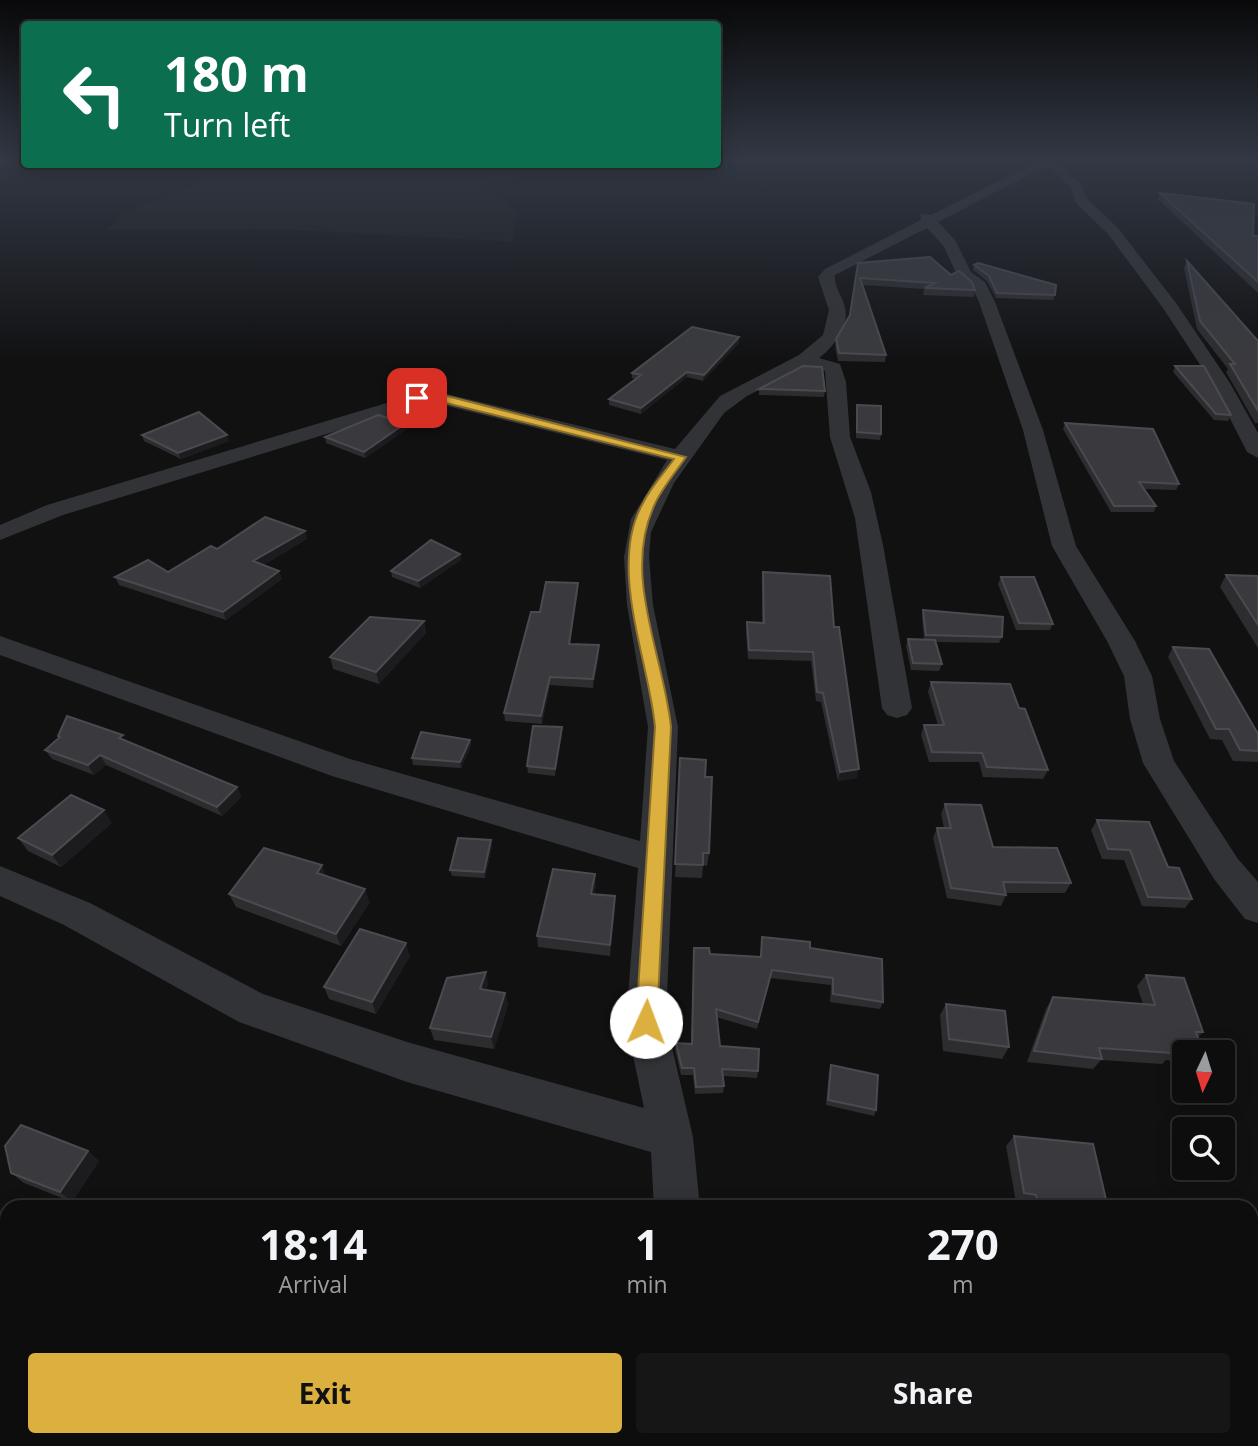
<!DOCTYPE html>
<html lang="en">
<head>
<meta charset="utf-8">
<style>
  body { margin:0; font-family:"Open Sans",sans-serif; background:#161617; color:#f1f3f6; height:100vh; display:flex; flex-direction:column; font-size:26px; white-space:nowrap }
  * { box-sizing:border-box; margin:0 }
  p { font-size:23px; color:#9a9c9e }
  .icon { flex:none; width:38px; height:38px; fill:none; stroke:currentColor; stroke-width:2; stroke-linecap:round; stroke-linejoin:round }
  .map { position:relative; flex:1; overflow:hidden }
  .panel { position:absolute; left:0px; top:1200px; width:1258px; height:247px; display:flex; flex-direction:column; background:#0d0d0e; border-radius:21px 21px 0 0; box-shadow:0 4px 18px #0003,0 0 0 2px #2d2d2e }
  .panel>* { flex:none }
  .banner { position:absolute; left:21px; top:21px; width:700px; height:147px; border-radius:7px; box-shadow:0 4px 18px #0003,0 0 0 2px #2d2d2e; background:#0b6e4f; color:#fff; overflow:hidden }
  .needle { width:46px; rotate:184deg }
  .controls { position:absolute; left:1172px; top:1040px; display:grid; gap:14px }
  .controls a { display:grid; place-items:center; width:63px; height:63px; border-radius:7px; background:#0d0d0e; box-shadow:0 4px 18px #0003,0 0 0 2px #2d2d2e; font-size:35px }
  .pin { position:absolute; display:grid; place-items:center; width:60px; height:60px; color:#fff; margin:-30px; border-radius:14px; box-shadow:0 4px 10px #0006 }
  .me { position:absolute; width:77px; margin:-38px; rotate:2deg; stroke-linejoin:round; filter:drop-shadow(0 0 5px #0008) }
  .turn { display:flex; align-items:center; gap:24px; height:147px; padding:0 28px; font-size:32px }
  .turn .icon { width:91px; height:91px; stroke-width:2.5 }
  .turn b { display:block; font-size:49px; line-height:60px }
  .eta { display:flex; justify-content:space-evenly; align-items:center; height:119px; text-align:center }
  .eta b { font-size:42px; font-weight:700; line-height:49px }
  .action { display:flex; gap:14px; margin-top:auto; padding:14px 28px }
  .action a { flex:1; height:80px; border-radius:7px; background:#dcb03f; color:#111; font-size:28px; font-weight:700; line-height:80px; text-align:center }
  .action a+a { background:#161617; color:#f1f3f6 }
  .map>svg:first-child { display:block }
  .green { fill:#181c19 }
  .lines { fill:none; stroke-linecap:round; stroke-linejoin:round }
  .street { fill:#323337; fill-rule:evenodd }
  .wall { fill:#2d2d30 }
  .shaded-wall { fill:#1c1c1e }
  .building { fill:#3a3a3e; stroke:#4a4b50; stroke-width:2 }
  .route { fill:#dcb03f; stroke:#8f7229; stroke-width:2 }
</style>
</head>
<body>
<div class="map">
<svg width="1258" height="1446" viewBox="0 0 1258 1446">
  <rect width="100%" height="100%" fill="#111112"/>
  <path class="green" d="M248,164h311v1c-24,12 -54,10 -79,21l37,25 -4,31 -236,-13 -170,1 15,-16z"/>
  <g class="lines">
    <path class="street" d="M1039,161h18l24,23 6,15 31,29 58,75 54,80 28,50v25l-11,-6 -35,-69 -49,-75 -55,-74 -32,-31 -5,-15 -23,-23 -110,57 17,18 16,32 14,10 10,20 48,128 33,116 59,95 17,35 8,43 14,42 64,98 20,23v41l-13,-4 -31,-40 -71,-116 -13,-44 -6,-43 -17,-35 -55,-95 -29,-116 -44,-128 -7,-15 -15,-12 -14,-30 -16,-17 -92,47c-1,9 4,17 8,26 9,22 -6,43 -24,57l21,6 6,18 4,55 21,55 12,53 29,163 -5,7 -10,3 -10,-3 -5,-7 -27,-190 -25,-81 -5,-66 -18,-5 -60,30 -23,17 -50,70 -23,49 -2,25 4,48 25,122 -12,295 27,115 7,71h-46l-3,-56 -244,-70 -168,-60 -175,-97 -64,-29v-30l90,37 173,91 144,48 237,66 -18,-86 12,-154 -306,-92 -332,-121v-19l350,123 290,82 8,-114 -21,-122 -3,-48 7,-38 36,-59 -236,-58 -368,113 -63,25v-15l47,-20 383,-115 245,59 45,-53 79,-41 24,-20 6,-25 -11,-33 7,-8 96,-49 -1,-6 11,1z
      M1244,161h14v9z
      M647,1440h52l-1,6h-52z
      M1157,1440h63l2,6h-63z"/>
  </g>
  <path class="wall" d="M1160,193l93,43h5v57l-100,-94z
    M1187,261l71,80v82h-3l-29,-51 2,-3 -31,-40 -13,-61z
    M858,263l93,12 24,15 -1,7 -51,-2 1,-6 -61,-4 23,70 -1,7 -47,-1 -3,-14 1,-8 14,-24z
    M974,265l81,30 -2,5 -57,-2 -9,-17 -14,-11z
    M739,337v6l-36,38 -16,-4 -46,37 -32,-9v-6l26,-20 -3,-1v-5z
    M1175,366l56,49 -3,6 -14,-1 -41,-48z
    M759,389l66,2 -1,6 -65,-2z
    M857,405l24,29 -1,6 -24,-2v-27z
    M1065,423l114,61 -3,6 -32,-1 12,17 -2,6h-43l-48,-83z
    M407,429l-42,29 -39,-15 -1,-6z
    M142,435l87,6 -48,18 -37,-18z
    M305,531l2,8 -44,26 19,14 -56,41 -107,-35 -4,-8 53,-5 49,-23z
    M460,554l1,6 -41,28 -28,-11 -1,-6z
    M763,572l71,55 23,151 -19,3 -17,-79 -5,-1 -5,-40 -63,-2 -2,-28 1,-9h15v-42z
    M1226,575l32,1v72l-38,-61z
    M1001,577l52,47 -3,6h-34l-18,-46z
    M578,583v9l-8,52 29,10 -6,34 -43,-3 -8,39 -37,-3 -1,-8 36,-101z
    M923,610l79,27 -3,6 -63,-1 6,22 -3,7 -28,-1 -5,-24 2,-7 16,1 -2,-23z
    M424,621l2,12 -47,51 -46,-15 -3,-12z
    M1173,647l85,87v28l-25,-1 -11,-21 -12,-1 -42,-82z
    M931,682l88,26 29,62 -5,9 -60,-2 -4,-15h-50l-8,-27 3,-10h14l-10,-33z
    M562,727v7l-7,42 -27,-3 -1,-7z
    M58,736l69,5 110,46 4,10 -19,19 -116,-51 -12,10 -42,-16 -7,-9 14,-12z
    M470,740l1,6 -10,22 -48,-3 -1,-7z
    M680,758l29,95 -2,13 -4,-1 -1,13 -27,-1z
    M945,804l48,43 78,36 -6,10h-60l1,2 -5,11 -54,-8 -14,-60 4,-10h7l-3,-14z
    M1097,820l71,47 24,32 -7,9 -43,-2 -18,-46 -22,-1 -11,-29z
    M112,823l-51,44 -33,-16 -10,-13z
    M491,840l1,6 -7,32 -33,-2 -2,-6z
    M596,885l-2,9 21,12 -5,50 -72,-9 -1,-11z
    M229,894l141,8 -29,44 -105,-39z
    M762,937l48,11 73,54 -3,7 -50,-7 1,-17 -61,-7 -13,51 -41,-12 4,29 38,25 -1,7 -34,-2 1,10 -1,7 -28,1 -2,-19h-12l-6,-25 1,-7 15,1 3,-96 16,6 50,3z
    M410,956l-34,58 -47,-15 -5,-12z
    M1146,975l57,57 -5,5 3,9 -6,6h-10v4l-8,-1 -5,6 -6,-1 -4,4 -61,-4 -8,9 -66,-7 19,-53 7,-12 90,7 -6,-18z
    M488,984l-2,6 19,3 3,12 -14,44 -60,-9 -4,-12z
    M946,1004l63,43 -7,12 -59,-8 -3,-36z
    M831,1065l45,45 -2,6 -48,-11 3,-34z
    M1014,1136l94,72h-80v-4l-12,-2 -10,-56z
    M88,1151l11,10 -27,41 -48,-19 -13,-10z
    M1258,1250v39l-7,-19v-16z
    M1237,1440h14l7,6h-12z"/>
  <path class="shaded-wall" d="M739,337v6l-36,38 1,-6z
    M687,372v5l-46,37v-6z
    M406,423l1,6 -42,29 -1,-6z
    M227,435l2,6 -48,18 -3,-6z
    M305,531l2,8 -51,31 -3,-9z
    M460,554l1,6 -41,28 -2,-7z
    M279,571l3,8 -56,41 -3,-8z
    M578,583v9l-9,60v-8z
    M424,621l2,12 -47,51 -3,-12z
    M599,645v9l-6,34v-9z
    M550,677v8l-8,39 -1,-8z
    M562,727v7l-7,42v-7z
    M470,740l1,6 -10,22 -1,-6z
    M100,755l6,10 -12,10 -6,-10z
    M859,769l-2,9 -19,3 2,-9z
    M237,787l4,10 -19,19 -5,-9z
    M104,810l8,13 -51,44 -9,-12z
    M491,840l1,6 -7,32 -1,-6z
    M322,865l5,13 -10,-5z
    M595,874l1,11 -4,20 -1,-11z
    M365,889l5,13 -29,44 -5,-12z
    M615,896v10l-5,50v-11z
    M406,943l4,13 -34,58 -4,-12z
    M486,972l2,12 -5,17 -3,-12z
    M505,993l3,12 -14,44 -3,-12z
    M88,1151l11,10 -27,41 -12,-10z"/>
  <path class="building" d="M1160,193l94,11 -1,32h5v46z
    M930,257l21,18 8,-4 13,11 3,8 -50,-2 10,-5 -75,-5 26,77 -47,-2 -3,-14 14,-24 8,-52z
    M1187,261l71,80v70l-28,-47h5l-35,-43z
    M978,263l78,22 -1,10 -58,-2 -8,-17 -15,-11z
    M692,327l47,10 -35,38 -17,-3 -46,36 -32,-9 32,-24 -9,-2z
    M803,366l19,1 3,24 -66,-2z
    M1175,366h29l27,49 -15,-1z
    M857,405l24,1v28l-24,-2z
    M199,412l28,23 -49,18 -36,-18z
    M378,415l28,8 -42,29 -39,-15z
    M1065,423l88,6 26,55 -40,-2 17,24h-42z
    M265,517l40,14 -52,30 26,10 -56,41 -108,-35 33,-17 20,12 43,-26 6,3z
    M431,540l29,14 -42,27 -27,-10z
    M763,572l67,4 4,51h5l20,142 -19,3 -17,-79 -6,-1 -4,-40 -64,-2 -2,-28 17,1z
    M1226,575l32,1v49z
    M1001,577h33l19,47 -34,-1z
    M546,582l32,1 -9,61 30,1 -6,34 -43,-2 -9,39 -37,-3 27,-101h9z
    M923,610l80,7 -1,20 -76,-2z
    M370,617l54,4 -48,51 -46,-15z
    M908,639l27,1 7,24 -29,-1z
    M1173,647l36,2 49,85v17l-18,-1 -11,-21h-13z
    M931,682l79,2 9,24 6,1 23,61 -61,-3 -5,-14 -50,-1 -8,-27h20z
    M67,716l56,19 -4,3 118,49 -20,20 -117,-52 -12,10 -43,-15 15,-13 -2,-1z
    M533,726l29,1 -7,42 -28,-3z
    M421,732l49,8 -10,22 -48,-4z
    M680,758l26,2 -1,17h7l-3,76h-6v12l-28,-1z
    M71,795l33,15 -52,45 -34,-17z
    M945,804l36,1 12,42 64,1 14,35 -68,-1 3,13 -55,-7 -14,-60h14z
    M1097,820l52,2 19,45 11,1 13,31 -44,-2 -18,-47 -22,-1z
    M458,838l33,2 -7,32 -34,-2z
    M264,848l58,17 -5,8 48,16 -29,45 -107,-40z
    M553,869l42,5 -4,20 24,2 -5,49 -73,-9z
    M360,929l46,14 -34,59 -48,-15z
    M762,937l48,5v6l72,11 1,43 -50,-8v-16l-61,-8 -14,52 -42,-13 4,37 39,3 -1,22 -36,-2 2,17 -28,1 -2,-19h-12l-6,-25 16,1 2,-96h15l1,6 51,3z
    M486,972l-6,17 25,4 -14,44 -61,-9 17,-50z
    M1146,975l38,3 19,54h-7l5,14 -21,-3 2,7 -11,-2 1,5 -73,-5 3,11 -68,-8 19,-54 102,8z
    M946,1004l59,7 4,36 -60,-8z
    M831,1065l47,10 -2,35 -48,-10z
    M21,1125l67,26 -28,41 -49,-19 -6,-27z
    M1014,1136l79,8 15,64h-69l-3,-13 -12,-2z
    M1252,1378l6,4v64l-9,-6h2z"/>
  <linearGradient id="sky" x2="0" y2="1"><stop stop-color="#09090a"/><stop offset="0.44" stop-color="#323844"/><stop offset="1" stop-color="#323844" stop-opacity="0"/></linearGradient>
  <rect width="1258" height="363" fill="url(#sky)"/>
  <path class="route" d="M439,394l247,63c-10,15 -25,32 -32,49 -32,70 10,150 17,221l-14,295 -3,7 -8,3 -7,-3 -3,-7 19,-295c-6,-67 -48,-161 -12,-224 8,-16 21,-30 31,-44l-236,-58 -21,1 -5,-4z"/>
</svg>
<div class="controls">
<a><svg class="needle" viewBox="-14 -14 28 28"><path d="M0-13l5 13h-10z" fill="#e53935"/><path d="M0 13l5-13h-10z" fill="#9a9c9e"/></svg></a>
<a><svg class="icon" aria-label="search" viewBox="0 0 24 24"><circle cx="10" cy="10" r="6"/><path d="M15 15l6 6"/></svg></a>
</div>
<div class="pin" style="left:417px;top:398px;background:#d93025"><svg class="icon" aria-label="arrive" viewBox="0 0 24 24"><path d="M6 21V4h12l-3 4 3 4H6"/></svg></div>
<svg class="me" style="left:646px;top:1022px" viewBox="-20 -20 40 40"><circle r="19" fill="#fff"/><path d="M0-13L10 11 0 6-10 11z" fill="#dcb03f"/></svg>
<div class="banner">
<div class="turn"><svg class="icon" aria-label="left" viewBox="0 0 24 24"><path d="M17 20v-9H6M10 6l-5 5 5 5"/></svg><div><b>180 m</b>Turn left</div></div>
</div>
<section class="panel">
<div class="eta">
<div><b>18:14</b><p>Arrival</p></div>
<div><b>1</b><p>min</p></div>
<div><b>270</b><p>m</p></div>
</div>
<div class="action"><a>Exit</a><a>Share</a></div>
</section>
</div>
</body>
</html>
